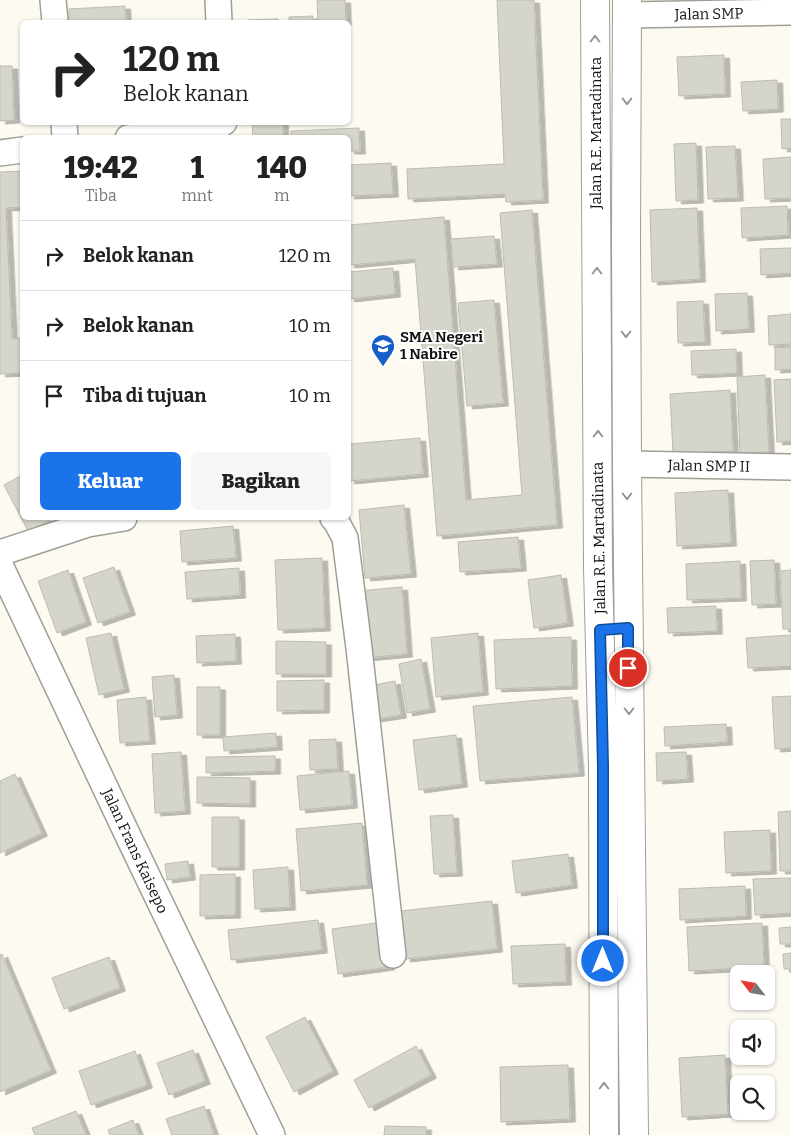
<!DOCTYPE html>
<html lang="id">
<head>
<meta charset="utf-8">
<style>
  body { margin:0; font-family:Bitter,serif; background:#f6f6f6; color:#222; height:100vh; display:flex; flex-direction:column; font-size:19px; white-space:nowrap }
  * { box-sizing:border-box; margin:0 }
  p { font-size:16px; color:#767676 }
  .icon { flex:none; width:28px; height:28px; fill:none; stroke:currentColor; stroke-width:2; stroke-linecap:round; stroke-linejoin:round }
  .map { position:relative; flex:1; overflow:hidden }
  .sheet { position:absolute; left:20px; top:135px; width:331px; height:385px; display:flex; flex-direction:column; background:#fff; border-radius:8px; box-shadow:0 1px 4px #0004 }
  .sheet>* { flex:none }
  .hud { position:absolute; left:20px; top:20px; width:331px; height:105px; border-radius:8px; box-shadow:0 1px 4px #0004; background:#fff; color:#222; overflow:hidden }
  .needle { width:32px; rotate:301deg }
  .tools { position:absolute; left:730px; top:965px; display:grid; gap:10px }
  .tools a { display:grid; place-items:center; width:45px; height:45px; border-radius:8px; background:#fff; box-shadow:0 1px 4px #0004; font-size:25px }
  .pin { position:absolute; display:grid; place-items:center; width:42px; height:42px; color:#fff; margin:-21px; border:2px solid #fff; border-radius:50%; box-shadow:0 1px 5px #0007 }
  .me { position:absolute; width:55px; margin:-28px; rotate:0deg; stroke-linejoin:round; filter:drop-shadow(0 0 4px #0008) }
  .turn { display:flex; align-items:center; gap:18px; height:105px; padding:0 20px; font-size:22px }
  .turn .icon { width:65px; height:65px; stroke-width:2.5 }
  .turn b { display:block; font-size:35px; line-height:42px }
  .eta { display:flex; justify-content:space-evenly; align-items:center; height:85px; text-align:center }
  .eta b { font-size:30px; font-weight:800; line-height:35px }
  .action { display:flex; gap:10px; margin-top:auto; padding:10px 20px }
  .action a { flex:1; height:58px; border-radius:8px; background:#1a73e8; color:#fff; font-size:20px; font-weight:800; line-height:58px; text-align:center }
  .action a+a { background:#f6f6f6; color:#222 }
  ul { padding:0; list-style:none }
  li { display:flex; align-items:center; gap:15px; height:70px; padding:0 20px; border-top:1px solid #e0e0e0 }
  li div { flex:1 }
  li b { display:block; font-size:19px }
  li em { font-style:normal }
  .map>svg:first-child { display:block }
  .building { fill:#d6d5cc; stroke:#bdbcb3; filter:url(#shadow) }
  .lines { fill:none; stroke-linecap:round; stroke-linejoin:round }
  .minor-casing { stroke:#a09f96; stroke-width:28 }
  .highway-casing { stroke:#a09f96; stroke-width:30 }
  .minor { stroke:#fff; stroke-width:25 }
  .highway { stroke:#fff; stroke-width:28 }
  .oneway { stroke:#969594 }
  .route-casing { stroke:#114b97; stroke-width:12 }
  .route { stroke:#1a73e8; stroke-width:9 }
  .labels { text-anchor:middle; dominant-baseline:central; stroke-width:4; stroke-linejoin:round; paint-order:stroke }
  .street-label { font-size:15px; fill:#151411; stroke:#fff }
  .poi-label { font-size:15px; font-weight:bold; fill:#151411; stroke:#fff; text-anchor:start }
</style>
</head>
<body>
<div class="map">
<svg width="791" height="1135" viewBox="0 0 791 1135">
  <defs>
    <filter id="shadow"><feDropShadow dx="5.5" dy="3" stdDeviation="0" flood-color="#0004"/></filter>
  </defs>
  <rect width="100%" height="100%" fill="#fcfaf1"/>
  <path class="building" d="M317,0h28l1,22h-28z
    M497,0h37l9,200 -37,2 -1,-8 -97,5 -1,-30 97,-5z
    M125,6l1,16h-57v-13z
    M313,16v6h-24v-5z
    M278,19v3h-30v-2z
    M724,55l1,39 -46,2 -2,-39z
    M0,66h12l2,54 -14,1z
    M777,80l1,29 -35,2 -2,-29z
    M781,119h10v29l-9,1z
    M252,122h31v16h-30z
    M359,128l1,23h-11v-13h-58v-7z
    M696,143l2,57 -22,1 -2,-57z
    M735,146l3,52 -30,1 -2,-52z
    M791,157v41l-26,1 -2,-40z
    M391,163l2,31 -44,2v-31z
    M22,171v36l-16,1 6,131 10,-1v35l-22,1v-202z
    M787,206l1,29 -46,3 -1,-30z
    M697,208l3,71 -48,3 -2,-72z
    M532,210l25,315 -120,11 -22,-277 -66,6v-40l95,-8 22,283 56,-5 -22,-282z
    M494,236l3,28 -44,3 -2,-28z
    M791,248v25l-30,2 -1,-26z
    M393,268l2,26 -46,5v-27z
    M747,293l2,36 -33,2 -1,-37z
    M494,300l9,103 -36,3 -9,-103z
    M703,301l2,41 -27,1 -1,-41z
    M791,314v30l-22,1 -1,-29z
    M791,347v22l-16,1v-22z
    M736,349l1,24 -45,2 -1,-24z
    M765,375l4,77 -29,1 -3,-76z
    M791,379v62l-14,1 -3,-62z
    M730,390l3,61 -60,3 -3,-60z
    M420,438l3,36 -74,7v-37z
    M22,475v43h32l-26,13 -24,-46z
    M728,490l3,53 -54,3 -2,-53z
    M404,505l7,69 -46,4 -6,-68z
    M233,526l3,32 -54,4 -2,-31z
    M518,537l3,31 -61,4 -2,-30z
    M322,558l3,70 -47,2 -3,-70z
    M774,560l2,44 -24,1 -2,-44z
    M740,561l1,37 -54,2 -1,-36z
    M114,567l16,45 -32,11 -15,-45z
    M239,568l1,27 -53,4 -2,-27z
    M68,570l18,52 -29,11 -19,-52z
    M791,570v59h-8l-3,-58z
    M561,575l7,48 -34,5 -6,-48z
    M402,587l5,67 -43,4 -5,-67z
    M716,606l1,25 -49,2 -1,-25z
    M111,633l13,56 -25,6 -13,-57z
    M478,633l5,59 -47,5 -5,-59z
    M235,634l1,27 -39,2 -1,-27z
    M791,635v31l-43,2 -2,-30z
    M571,637l1,49 -76,3 -2,-49z
    M276,641l50,1v32h-50z
    M421,659l9,50 -23,4 -8,-49z
    M174,675l3,40 -22,2 -3,-40z
    M324,680v30l-47,1v-30z
    M395,681l6,34 -26,4 -6,-33z
    M197,687h23v48h-23z
    M791,696v52l-16,1 -3,-52z
    M146,697l4,44 -30,2 -3,-43z
    M572,697l7,76 -99,8 -7,-75z
    M726,724l1,18 -62,4 -1,-19z
    M276,733l1,14 -53,4 -1,-14z
    M456,735l6,49 -43,6 -6,-50z
    M336,739l2,30 -28,1 -1,-30z
    M181,752l4,59 -30,2 -3,-59z
    M686,752l2,27 -31,2 -1,-28z
    M275,756v15l-69,2v-16z
    M349,771l3,34 -52,5 -3,-34z
    M15,774l27,59 -42,20v-72z
    M197,777l53,1v26l-53,-1z
    M791,811v60h-11l-2,-59z
    M453,815l4,58 -23,1 -4,-58z
    M212,817h27v50h-27z
    M362,823l5,62 -66,6 -5,-62z
    M770,830l1,41 -45,2 -2,-41z
    M568,854l4,31 -56,8 -4,-32z
    M188,861l2,16 -23,3 -2,-16z
    M288,867l2,40 -35,2 -2,-39z
    M235,874v41l-35,1v-41z
    M791,878v35l-36,2 -2,-36z
    M745,886l1,30 -66,4 -1,-31z
    M492,901l5,48 -92,10 -5,-48z
    M318,920l4,30 -91,10 -3,-30z
    M383,922l6,45 -51,7 -6,-45z
    M762,923l2,44 -75,4 -2,-44z
    M791,927v17h-11l-1,-16z
    M565,944l1,38 -53,2 -2,-38z
    M791,953v16h-7l-1,-15z
    M2,954l49,116 -51,22v-137z
    M109,957l11,31 -56,21 -12,-31z
    M305,1017l28,54 -39,21 -28,-55z
    M416,1046l15,29 -62,33 -15,-28z
    M193,1050l12,31 -36,14 -12,-32z
    M135,1051l12,34 -56,20 -12,-34z
    M725,1055l3,59 -46,3 -3,-59z
    M568,1065l2,54 -69,3 -1,-55z
    M204,1106l10,29h-42l-6,-16z
    M76,1111l10,24h-51l-3,-7z
    M133,1120l6,15h-29l-2,-5z
    M385,1126l41,1v8h-42z"/>
  <g class="lines">
    <g class="minor-casing">
      <path id="minor" d="M53,0l2,22
        M218,0l1,22
        M628,15l163,-3
        M64,122l1,16
        M128,138l91,-12 5,-4
        M0,153l22,-3
        M627,464l164,3
        M333,518l3,3 9,17 14,110 34,307
        M0,553l88,-29 36,-6
        M0,565l130,275 142,295"/>
    </g>
    <g class="highway-casing">
      <path id="highway" d="M595,0l3,568 5,199 1,368
        M627,0l-1,237 1,227 7,671"/>
    </g>
    <use href="#minor" class="minor"/>
    <use href="#highway" class="highway"/>
  </g>
  <defs><path id="oneway-chevron" d="M-2-3.5L2.5 0L-2 3.5" fill="none" stroke-width="1.6" stroke-linecap="round" stroke-linejoin="round" transform="scale(1.25)"/></defs>
  <g class="oneway">
    <use href="#oneway-chevron" transform="translate(595 39) rotate(-90)"/>
    <use href="#oneway-chevron" transform="translate(627 101) rotate(90)"/>
    <use href="#oneway-chevron" transform="translate(597 271) rotate(-90)"/>
    <use href="#oneway-chevron" transform="translate(626 334) rotate(90)"/>
    <use href="#oneway-chevron" transform="translate(598 434) rotate(-90)"/>
    <use href="#oneway-chevron" transform="translate(627 496) rotate(90)"/>
    <use href="#oneway-chevron" transform="translate(629 711) rotate(90)"/>
    <use href="#oneway-chevron" transform="translate(604 1086) rotate(-90)"/>
  </g>
  <g class="lines">
    <g class="route-casing">
      <path id="route" d="M603,961v-194l-3,-137 28,-2v40"/>
    </g>
    <use href="#route" class="route"/>
  </g>
  <defs>
    <g id="school-pin" transform="scale(1.25)"><path d="M0 17L-7.5 6A9.5 9.5 0 1 1 7.5 6Z" fill="#165fc9" stroke="#fff"/><path d="M0-5L7-2L0 1L-7-2ZM-4 1L0 2.5L4 1V4Q0 6-4 4Z" fill="#fff"/></g>
  </defs>
  <g fill-rule="evenodd">
    <use href="#school-pin" x="383" y="346"/>
  </g>
  <g class="labels">
    <g class="street-label">
      <text transform="translate(709 14) rotate(-1)">Jalan SMP</text>
      <text transform="translate(596 133) rotate(-90)">Jalan R.E. Martadinata</text>
      <text transform="translate(709 466) rotate(1)">Jalan SMP II</text>
      <text transform="translate(599 538) rotate(-91)">Jalan R.E. Martadinata</text>
      <text transform="translate(135 851) rotate(65)">Jalan Frans Kaisepo</text>
    </g>
    <g class="poi-label">
      <text x="400" y="337">SMA Negeri<tspan x="400" dy="17">1 Nabire</tspan></text>
    </g>
  </g>
</svg>
<div class="tools">
<a><svg class="needle" viewBox="-14 -14 28 28"><path d="M0-13l5 13h-10z" fill="#e53935"/><path d="M0 13l5-13h-10z" fill="#767676"/></svg></a>
<a><svg class="icon" aria-label="sound" viewBox="0 0 24 24"><path d="M4 9h4l5-4v14l-5-4H4zM17 9q2 3 0 6"/></svg></a>
<a><svg class="icon" aria-label="search" viewBox="0 0 24 24"><circle cx="10" cy="10" r="6"/><path d="M15 15l6 6"/></svg></a>
</div>
<div class="pin" style="left:628px;top:668px;background:#d93025"><svg class="icon" aria-label="arrive" viewBox="0 0 24 24"><path d="M6 21V4h12l-3 4 3 4H6"/></svg></div>
<svg class="me" style="left:603px;top:961px" viewBox="-20 -20 40 40"><circle r="17" fill="#1a73e8" stroke="#fff" stroke-width="3"/><path d="M0-11L8 9 0 5-8 9z" fill="#fff"/></svg>
<div class="hud">
<div class="turn"><svg class="icon" aria-label="right" viewBox="0 0 24 24"><path d="M7 20v-9h11M14 6l5 5-5 5"/></svg><div><b>120 m</b>Belok kanan</div></div>
</div>
<section class="sheet">
<div class="eta">
<div><b>19:42</b><p>Tiba</p></div>
<div><b>1</b><p>mnt</p></div>
<div><b>140</b><p>m</p></div>
</div>
<ul>
<li><svg class="icon" aria-label="right" viewBox="0 0 24 24"><path d="M7 20v-9h11M14 6l5 5-5 5"/></svg><div><b>Belok kanan</b></div><em>120 m</em></li>
<li><svg class="icon" aria-label="right" viewBox="0 0 24 24"><path d="M7 20v-9h11M14 6l5 5-5 5"/></svg><div><b>Belok kanan</b></div><em>10 m</em></li>
<li><svg class="icon" aria-label="arrive" viewBox="0 0 24 24"><path d="M6 21V4h12l-3 4 3 4H6"/></svg><div><b>Tiba di tujuan</b></div><em>10 m</em></li>
</ul>
<div class="action"><a>Keluar</a><a>Bagikan</a></div>
</section>
</div>
</body>
</html>
